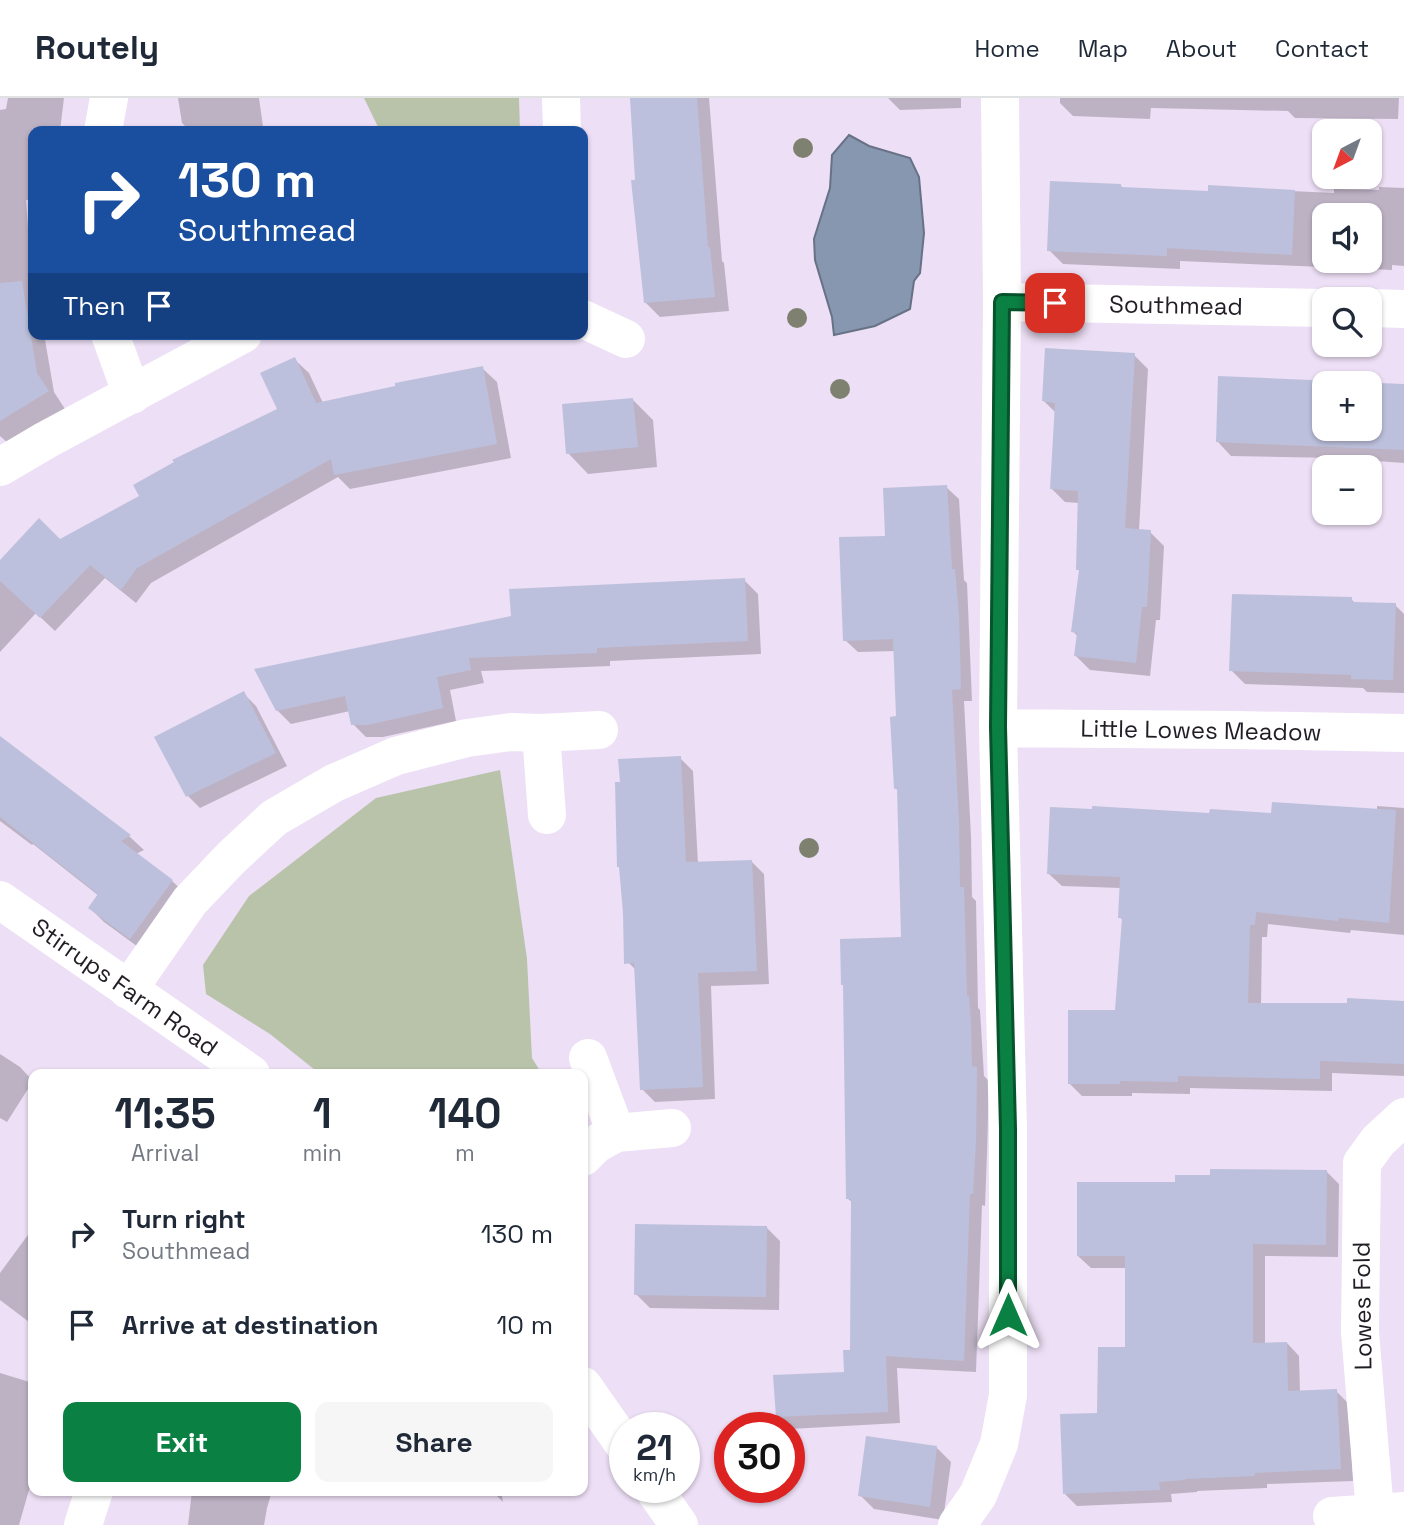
<!DOCTYPE html>
<html lang="en">
<head>
<meta charset="utf-8">
<style>
  body { margin:0; font-family:"Space Grotesk",sans-serif; background:#f6f6f7; color:#1f2937; height:100vh; display:flex; flex-direction:column; font-size:26px; white-space:nowrap }
  * { box-sizing:border-box; margin:0 }
  p { font-size:23px; color:#747a83 }
  .icon { flex:none; width:38px; height:38px; fill:none; stroke:currentColor; stroke-width:2; stroke-linecap:round; stroke-linejoin:round }
  .map { position:relative; flex:1; overflow:hidden }
  .sheet { position:absolute; left:28px; top:971px; width:560px; height:427px; display:flex; flex-direction:column; background:#fff; border-radius:14px; box-shadow:0 2px 5px #0004 }
  .sheet>* { flex:none }
  .hud { position:absolute; left:28px; top:28px; width:560px; height:214px; border-radius:14px; box-shadow:0 2px 5px #0004; background:#1a4fa0; color:#fff; overflow:hidden }
  .needle { width:46px; rotate:221deg }
  .buttons { position:absolute; left:1312px; top:21px; display:grid; gap:14px }
  .buttons a { display:grid; place-items:center; width:70px; height:70px; border-radius:14px; background:#fff; box-shadow:0 2px 5px #0004; font-size:35px }
  .speed { position:absolute; left:609px; top:1314px; display:flex; gap:14px; font-size:35px; font-weight:700; text-align:center }
  .speed>* { display:grid; place-content:center; width:91px; height:91px; border-radius:50%; background:#fff; box-shadow:0 2px 5px #0004; line-height:1 }
  .speed small { font-size:18px; font-weight:400 }
  .speed .limit { border:10px solid #d22; background:#fff; color:#111 }
  .pin { position:absolute; display:grid; place-items:center; width:60px; height:60px; color:#fff; margin:-30px; border-radius:14px; box-shadow:0 4px 10px #0006 }
  .me { position:absolute; width:77px; margin:-38px; rotate:0deg; stroke-linejoin:round; filter:drop-shadow(0 0 5px #0008) }
  .turn { display:flex; align-items:center; gap:24px; height:147px; padding:0 35px; font-size:32px }
  .turn .icon { width:91px; height:91px; stroke-width:2.5 }
  .turn b { display:block; font-size:49px; line-height:60px }
  .then { display:flex; align-items:center; height:66px; padding:0 35px; background:#0003; gap:14px; font-size:26px }
  .eta { display:flex; justify-content:space-evenly; align-items:center; height:119px; text-align:center }
  .eta b { font-size:42px; font-weight:700; line-height:49px }
  .primary-button { display:flex; gap:14px; margin-top:auto; padding:14px 35px }
  .primary-button a { flex:1; height:80px; border-radius:14px; background:#0b8043; color:#fff; font-size:28px; font-weight:700; line-height:80px; text-align:center }
  .primary-button a+a { background:#f6f6f7; color:#1f2937 }
  ul { padding:0; list-style:none }
  li { display:flex; align-items:center; gap:21px; height:91px; padding:0 35px }
  li div { flex:1 }
  li b { display:block; font-size:26px }
  li em { font-style:normal }
  header { display:flex; align-items:center; gap:42px; box-sizing:border-box; height:98px; padding:0 35px; background:#fff; border-bottom:2px solid #e0e1e3 }
  header strong { font-size:33px }
  nav { display:flex; gap:38px; margin-inline-start:auto; font-size:24px }
  .map>svg:first-child { display:block }
  .green { fill:#b9c3aa }
  .water { fill:#8697af; stroke:#687286; stroke-width:2 }
  .shadow { fill:#0003; fill-rule:evenodd }
  .building { fill:#bdc0dc; fill-rule:evenodd }
  .lines { fill:none; stroke-linecap:round; stroke-linejoin:round }
  .street { stroke:#fff; stroke-width:38 }
  .tree { fill:#7e8070 }
  .route-casing { stroke:#07532c; stroke-width:18 }
  .route { stroke:#0b8043; stroke-width:12 }
  .labels { text-anchor:middle; dominant-baseline:central; stroke-width:7; stroke-linejoin:round; paint-order:stroke }
  .street-label { font-size:24px; fill:#221d25; stroke:#fff }
</style>
</head>
<body>
<header>
<strong>Routely</strong>
<nav><a>Home</a><a>Map</a><a>About</a><a>Contact</a></nav>
</header>
<div class="map">
<svg width="1404" height="1427" viewBox="0 0 1404 1427">
  <rect width="100%" height="100%" fill="#eddff5"/>
  <path class="green" d="M364,0h155l1,33h-140z
    M500,672l27,189 5,99 10,16h-222l-50,-40 -64,-40 -3,-29 46,-69 127,-98z"/>
  <path class="water" d="M849,37l20,11 41,12 9,19 5,56 -4,40 -6,8 -4,28 -35,17 -41,9 -2,-18 -17,-57 -1,-21 16,-51 2,-33z"/>
  <path class="shadow" d="M8,0h56l-4,33 -28,-2 1,71h-7l7,95v39h11l10,58 11,17 -57,34 -8,-7v-326l6,-1z
    M178,0h81l4,28 -33,5h-40l-8,-8z
    M632,0h77l13,163 2,2 5,48 -69,6 -15,-15z
    M888,0h73v10l-61,2z
    M1060,0h339l-1,21 -103,-1 -7,-7 -137,-3 -1,11 -77,-3 -13,-13z
    M1120,87l4,4 86,4v-6l124,6v-4l45,1v-3l25,1v78l-12,-1v5l-212,-9v8l-117,-5 -14,-14zM1325,117h45v46h-45z
    M1134,257l14,14 -9,162 11,1 14,14 -4,74h-4l-6,56 -60,-6 -14,-14 2,-19 -5,-6 7,-60 -2,-2 1,-66 -14,-1 -14,-14 5,-75 -12,-12z
    M294,261l15,14 14,30 159,-35 15,14 14,76 -161,31 -12,-12 -187,106 -15,20 -31,-25 -50,53 -19,-18 -36,39v-90l60,-21 81,-45 138,-86z
    M1322,283l31,2h-28v46h45l34,-42v76l-70,-5 -103,-2 -13,-14z
    M632,301l21,21 4,47 -69,7 -20,-21z
    M946,389l13,12 5,81 3,3 5,118h-8l7,135 1,61 4,4 2,107 2,2 4,66 5,5 -2,73 -2,52 -3,-1 -6,167 -79,-4 3,55 -110,6 -13,-12 68,-43 6,-22 2,-149 -6,-5 56,-259 -4,-148 -4,-3 3,-70 -3,-67 -37,1 -13,-12 42,-102z
    M744,482l14,14 3,60 -151,7v5l-129,5 3,12 -34,7 6,31 -73,16h-17l-13,-13 -3,-13 -59,13 -14,-14z
    M1351,501l5,5 39,1 9,9v79l-37,-1 -4,-4 -118,-4 -14,-14z
    M244,596l12,12 31,60 -87,42 -12,-12z
    M5,644l125,95 14,13 -8,4 36,27 15,14 -42,57 -41,-30 -14,-14 9,-12 -66,-52 -1,1 -32,-24v-72z
    M680,660l13,13 5,93 53,-3 13,13 5,110 -58,2 4,113 -60,3 -13,-13 -6,-119 -7,-7z
    M1377,708l27,2v127l-53,-5 -1,3 -82,-9 -1,13h-5l-1,67 143,-1v73l-72,-3v18l-142,-3v6l-58,-1v3h-50l-12,-12 46,-72 7,-91 -3,-4 1,-29 -59,-2 -13,-12 162,-59h62l104,-5z
    M0,956l20,13 13,14 -26,41 -7,-4z
    M1326,1073l13,13 -1,73 -73,-1v88l22,-1 12,13 1,36 36,-1 13,13 4,77 -86,3v4l-70,3v1l-26,2 1,8 -95,4 -12,-12 62,-146v-80h-36l-13,-12 99,-72z
    M766,1129l14,14 -1,69 -129,-2 -14,-14z
    M33,1130v97l-33,-25v-27z
    M0,1275l33,10v93l-14,49h-19z
    M937,1350l14,14 -8,58 -69,-11 -14,-14z
    M192,1393h80l-5,17 -3,17h-76z
    M492,1393h9l2,11z"/>
  <path class="building" d="M630,0h67l11,149h2l5,50 -71,6 -13,-123h4z
    M1050,83l71,3v3l87,4v-6l87,5 -3,65 -125,-7v8l-120,-5z
    M22,183l15,92 12,18 -49,30v-138z
    M1045,250l90,5 -10,175 26,2 -4,77h-5l-6,56 -62,-7 3,-23 -6,-1 8,-62h-3l2,-79 -28,-2 5,-86 -13,-2z
    M295,259l21,46 79,-17v-3l88,-17 14,78 -163,31 -3,-16 -194,109 -16,22 -31,-25 -50,53 -40,-37v-21l39,-42 21,21 79,-43 -6,-11 41,-23 -2,-2 105,-51 -17,-36z
    M1218,278l186,8v66l-188,-8zM1325,285h45v46h-45z
    M633,300l5,49 -72,7 -4,-50z
    M947,387l5,84h3l4,48 2,72 -9,1 7,133 1,64h4l3,109h2l2,28 1,42 5,1 -1,74 -3,53h-3l-6,167 -78,-5 2,56 -112,5 -3,-42 71,-3 -1,-22h7l1,-151h-5l-3,-214h-2l-1,-46 61,-2 -4,-149 -3,1 -4,-72 6,-1 -3,-77 -50,2 -4,-104 46,-1 -2,-48z
    M745,480l3,63 -151,7v5l-128,5 2,12 -34,7 6,31 -75,17h-17l-6,-29 -69,15 -22,-42 257,-53 -2,-27z
    M1232,496l120,3v5l44,1 -3,77 -42,-1v-4l-122,-4z
    M244,593l32,62 -90,44 -32,-60z
    M0,638l131,99 -10,6 52,39 -43,59 -42,-31 10,-14 -98,-77z
    M681,658l5,106 66,-2 5,111 -59,2 5,114 -63,3 -6,-127 -10,1 -1,-51 -4,-46h-2l-2,-85h5l-2,-23z
    M1272,704l124,8 -7,113 -50,-5 -1,3 -82,-9 -1,13h-5l-2,78h99v-5l57,3v63l-84,-3v18l-142,-3v6l-58,-1v3h-52v-74h47l7,-92h-4l2,-41 -73,-3 3,-67 42,2v-3l117,7 1,-4 61,4z
    M1210,1071l117,1 -1,75 -73,-1v99l34,-1 1,49 49,-2 4,80 -86,4v3l-70,3v1l-26,2 1,8 -97,4 -3,-80 37,-1 1,-66h27v-91h-48v-74h98v-7h35z
    M635,1126l132,2 -1,71 -132,-2z
    M866,1338l71,10 -7,61 -72,-11z"/>
  <g class="lines">
    <path class="street" d="M561,0l1,33
      M103,33l6,-33
      M1002,204l323,6
      M1370,210l34,1
      M583,221l43,20
      M110,236l22,61
      M0,369l46,-27 197,-106
      M998,630l238,2 168,3
      M541,635l6,82
      M0,802l251,174
      M128,892l62,-89 41,-43 43,-40 60,-35 62,-27 71,-18 44,-6 30,1 58,-3
      M588,960l28,75
      M583,1059l13,-13 20,-11 56,-5
      M583,1288l42,60
      M653,1390l26,37
      M1375,1414l-15,-180 2,-169 16,-22 26,-24
      M1332,1418l72,-5
      M83,1427l11,-34
      M957,1427l21,-30 21,-51 9,-49v-266l-10,-401 4,-426 -2,-204"/>
  </g>
  <g class="tree">
    <circle cx="803" cy="50" r="10"/>
    <circle cx="797" cy="220" r="10"/>
    <circle cx="840" cy="291" r="10"/>
    <circle cx="809" cy="750" r="10"/>
  </g>
  <g class="lines">
    <g class="route-casing">
      <path id="route" d="M1008,1217v-186l-10,-402 4,-425 53,1"/>
    </g>
    <use href="#route" class="route"/>
  </g>
  <g class="labels">
    <g class="street-label">
      <text transform="translate(1176 207) rotate(1)">Southmead</text>
      <text transform="translate(1201 632) rotate(1)">Little Lowes Meadow</text>
      <text transform="translate(125 889) rotate(35)">Stirrups Farm Road</text>
      <text transform="translate(1362 1208) rotate(-91)">Lowes Fold</text>
    </g>
  </g>
</svg>
<div class="buttons">
<a><svg class="needle" viewBox="-14 -14 28 28"><path d="M0-13l5 13h-10z" fill="#e53935"/><path d="M0 13l5-13h-10z" fill="#747a83"/></svg></a>
<a><svg class="icon" aria-label="sound" viewBox="0 0 24 24"><path d="M4 9h4l5-4v14l-5-4H4zM17 9q2 3 0 6"/></svg></a>
<a><svg class="icon" aria-label="search" viewBox="0 0 24 24"><circle cx="10" cy="10" r="6"/><path d="M15 15l6 6"/></svg></a>
<a>+</a>
<a>−</a>
</div>
<div class="speed"><div>21<small>km/h</small></div><div class="limit">30</div></div>
<div class="pin" style="left:1055px;top:205px;background:#d93025"><svg class="icon" aria-label="arrive" viewBox="0 0 24 24"><path d="M6 21V4h12l-3 4 3 4H6"/></svg></div>
<svg class="me" style="left:1008px;top:1217px" viewBox="-20 -20 40 40"><path d="M0-17L14 15 0 8-14 15z" fill="#0b8043" stroke="#fff" stroke-width="4"/></svg>
<div class="hud">
<div class="turn"><svg class="icon" aria-label="right" viewBox="0 0 24 24"><path d="M7 20v-9h11M14 6l5 5-5 5"/></svg><div><b>130 m</b>Southmead</div></div>
<div class="then">Then<svg class="icon" aria-label="arrive" viewBox="0 0 24 24"><path d="M6 21V4h12l-3 4 3 4H6"/></svg></div>
</div>
<section class="sheet">
<div class="eta">
<div><b>11:35</b><p>Arrival</p></div>
<div><b>1</b><p>min</p></div>
<div><b>140</b><p>m</p></div>
</div>
<ul>
<li><svg class="icon" aria-label="right" viewBox="0 0 24 24"><path d="M7 20v-9h11M14 6l5 5-5 5"/></svg><div><b>Turn right</b><p>Southmead</p></div><em>130 m</em></li>
<li><svg class="icon" aria-label="arrive" viewBox="0 0 24 24"><path d="M6 21V4h12l-3 4 3 4H6"/></svg><div><b>Arrive at destination</b></div><em>10 m</em></li>
</ul>
<div class="primary-button"><a>Exit</a><a>Share</a></div>
</section>
</div>
</body>
</html>
